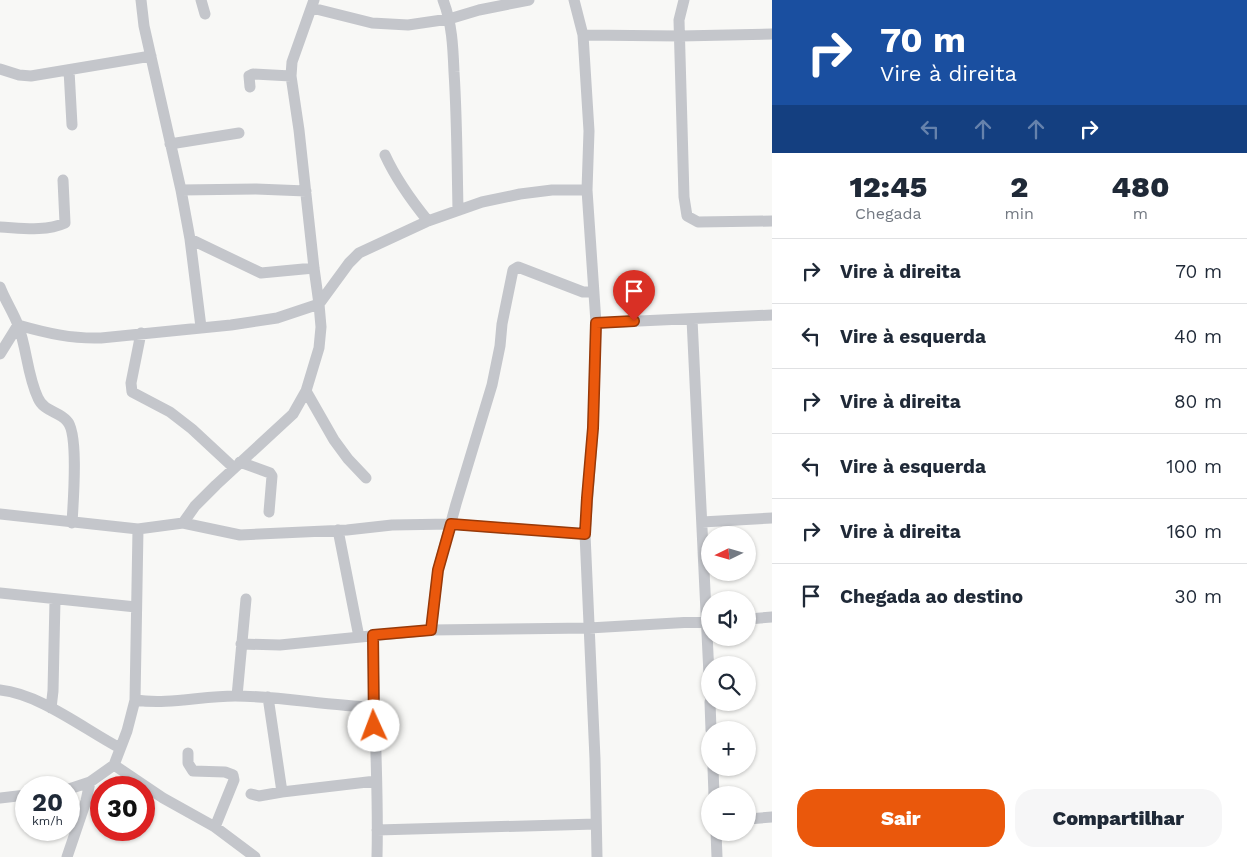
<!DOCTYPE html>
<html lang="pt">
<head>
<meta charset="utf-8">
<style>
  body { margin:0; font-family:"Work Sans",sans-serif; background:#f6f6f7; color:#1f2937; height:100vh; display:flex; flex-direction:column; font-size:19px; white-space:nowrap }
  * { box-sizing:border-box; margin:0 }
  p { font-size:16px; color:#747a83 }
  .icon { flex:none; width:28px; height:28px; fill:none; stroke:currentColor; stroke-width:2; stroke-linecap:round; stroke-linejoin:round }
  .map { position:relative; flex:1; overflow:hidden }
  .side { display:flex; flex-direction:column; background:#fff; width:475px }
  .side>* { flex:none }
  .top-card { background:#1a4fa0; color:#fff; overflow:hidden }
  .needle { width:32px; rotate:265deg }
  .fabs { position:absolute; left:701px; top:526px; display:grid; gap:10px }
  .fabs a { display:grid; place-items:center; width:55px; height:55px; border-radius:50%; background:#fff; box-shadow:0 1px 4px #0004; font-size:25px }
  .speed { position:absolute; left:15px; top:776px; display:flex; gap:10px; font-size:25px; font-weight:700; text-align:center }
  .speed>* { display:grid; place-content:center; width:65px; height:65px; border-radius:50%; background:#fff; box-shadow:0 1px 4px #0004; line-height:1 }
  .speed small { font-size:12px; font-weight:400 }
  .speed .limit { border:8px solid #d22; background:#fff; color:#111 }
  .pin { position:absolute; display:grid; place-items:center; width:42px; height:42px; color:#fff; margin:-51px -21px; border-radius:50% 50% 50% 0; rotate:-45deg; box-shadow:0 0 5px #0007 }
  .pin .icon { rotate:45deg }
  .me { position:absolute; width:55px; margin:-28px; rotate:358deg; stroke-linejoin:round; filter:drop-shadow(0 0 4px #0008) }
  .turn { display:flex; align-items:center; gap:18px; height:105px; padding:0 25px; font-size:22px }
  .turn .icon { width:65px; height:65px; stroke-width:2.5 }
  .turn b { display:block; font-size:35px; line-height:42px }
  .lanes { display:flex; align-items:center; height:48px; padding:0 25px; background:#0003; justify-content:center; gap:25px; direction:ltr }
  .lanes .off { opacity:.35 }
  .eta { display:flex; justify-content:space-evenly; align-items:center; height:85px; text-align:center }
  .eta b { font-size:30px; font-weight:800; line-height:35px }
  .primary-button { display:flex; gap:10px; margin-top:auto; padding:10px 25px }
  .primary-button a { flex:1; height:58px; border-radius:20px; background:#ea580c; color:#fff; font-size:20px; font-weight:800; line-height:58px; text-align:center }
  .primary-button a+a { background:#f6f6f7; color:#1f2937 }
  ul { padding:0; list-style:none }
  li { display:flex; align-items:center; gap:15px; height:65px; padding:0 25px; border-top:1px solid #e0e1e3 }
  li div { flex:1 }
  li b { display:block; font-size:19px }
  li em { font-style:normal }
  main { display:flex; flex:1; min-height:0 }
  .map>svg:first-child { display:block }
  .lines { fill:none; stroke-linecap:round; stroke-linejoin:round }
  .minor { stroke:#c4c6cb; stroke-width:11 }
  .route-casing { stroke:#983908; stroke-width:12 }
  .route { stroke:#ea580c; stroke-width:9 }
</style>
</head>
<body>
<main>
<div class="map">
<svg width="772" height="857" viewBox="0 0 772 857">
  <rect width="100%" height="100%" fill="#f8f8f6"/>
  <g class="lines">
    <path class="minor" d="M141,0l3,26 37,164 9,49 11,88
      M201,0l4,14
      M443,0c9,23 10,47 11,72 3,46 3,91 4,138
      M574,0l9,35 6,96 -2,59 9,133 -3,105 -8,106 10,225 2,98
      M684,0l-5,20 5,177 3,19 11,6 74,-1
      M312,8l60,15 36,2 41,-6 30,-9 50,-10
      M583,35l97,1 92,-2
      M0,69l19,6 12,1 120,-20
      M69,70l3,55
      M250,87l-1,-11 4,-2 38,2
      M170,144l69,-11
      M385,155c11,24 26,45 43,66
      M181,190l75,-1 50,2
      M0,227c21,1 45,5 65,-4l-2,-43
      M190,239l71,34 53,-5
      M0,287c5,13 13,25 18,38 9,23 9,50 20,73 6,14 21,13 29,23 12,12 6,83 5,102
      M692,319l18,377
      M596,323l176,-8
      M141,333l-10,50 1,9 38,20 22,17 42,39
      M0,354l18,-29c28,8 54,14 83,13l130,-13 46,-7 42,-14 30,-41 10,-10 69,-32 54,-19 38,-8 32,-4h35
      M306,391l28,49 14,19 18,19
      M240,462l30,11 2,3 -3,36
      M0,514l138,15 45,-6 57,12 107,-5 45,-5 59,-1 134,10
      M702,522l70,-4
      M183,523l12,-17 21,-21 77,-71 13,-23 13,-43 2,-21 -2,-23 -5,-36 -15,-138 -8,-54 1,-14 22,-62
      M338,530l21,107
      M0,593l136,14
      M748,619l24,-2
      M431,630l7,-60 18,-66 36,-119 8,-39 2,-22 11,-54 5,-3 65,25h10
      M373,635c0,74 6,148 4,222
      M241,644l39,1 151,-15 158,-2 121,-7
      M0,690c40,4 84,39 120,58
      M237,696l9,-97
      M268,697l14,95
      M135,700c34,5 66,-4 100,-4 46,0 92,10 138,11
      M710,702l1,28
      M51,708l2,-17 2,-91
      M188,753v10l5,8 32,1 8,3 1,5 -19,47
      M114,765l49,33 52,29 40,30
      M713,768l1,27
      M69,789l21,-7 24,-17 13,-34 8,-31 3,-171
      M251,794l8,2 23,-4 94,-11
      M0,798l26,-3
      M748,819l24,-2
      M377,830l219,-6
      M716,832l1,25
      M67,857l19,-56 4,-19"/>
  </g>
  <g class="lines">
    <g class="route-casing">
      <path id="route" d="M374,726l-1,-91 58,-5 7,-60 13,-46 134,10 2,-36 6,-70 3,-105 38,-2"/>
    </g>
    <use href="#route" class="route"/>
  </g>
</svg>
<div class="fabs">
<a><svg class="needle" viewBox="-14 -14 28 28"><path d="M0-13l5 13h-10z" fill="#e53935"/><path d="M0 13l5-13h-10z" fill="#747a83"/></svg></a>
<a><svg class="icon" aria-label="sound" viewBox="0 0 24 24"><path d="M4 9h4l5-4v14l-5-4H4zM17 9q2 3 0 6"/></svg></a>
<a><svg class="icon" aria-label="search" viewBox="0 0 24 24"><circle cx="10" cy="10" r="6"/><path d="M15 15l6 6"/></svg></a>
<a>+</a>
<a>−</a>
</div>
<div class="speed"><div>20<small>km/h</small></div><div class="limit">30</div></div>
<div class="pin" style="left:634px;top:321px;background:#d93025"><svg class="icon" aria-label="arrive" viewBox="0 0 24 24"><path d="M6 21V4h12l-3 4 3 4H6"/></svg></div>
<svg class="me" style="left:374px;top:726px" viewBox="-20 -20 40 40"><circle r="19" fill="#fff"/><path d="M0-13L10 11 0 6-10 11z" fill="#ea580c"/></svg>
</div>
<section class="side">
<div class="top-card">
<div class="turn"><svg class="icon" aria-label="right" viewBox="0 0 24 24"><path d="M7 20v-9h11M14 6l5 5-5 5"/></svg><div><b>70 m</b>Vire à direita</div></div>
<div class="lanes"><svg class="icon off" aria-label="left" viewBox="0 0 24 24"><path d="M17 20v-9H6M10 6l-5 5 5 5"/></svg><svg class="icon off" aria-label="ahead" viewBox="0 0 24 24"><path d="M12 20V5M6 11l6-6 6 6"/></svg><svg class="icon off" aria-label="ahead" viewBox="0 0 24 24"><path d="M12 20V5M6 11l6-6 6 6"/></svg><svg class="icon" aria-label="right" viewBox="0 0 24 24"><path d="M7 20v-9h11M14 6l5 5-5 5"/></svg></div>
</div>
<div class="eta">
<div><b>12:45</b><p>Chegada</p></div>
<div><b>2</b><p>min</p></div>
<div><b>480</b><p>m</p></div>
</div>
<ul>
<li><svg class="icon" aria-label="right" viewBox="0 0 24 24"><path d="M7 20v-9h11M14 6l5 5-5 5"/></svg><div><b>Vire à direita</b></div><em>70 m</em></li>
<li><svg class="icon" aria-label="left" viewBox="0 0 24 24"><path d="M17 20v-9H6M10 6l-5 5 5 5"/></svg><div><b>Vire à esquerda</b></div><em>40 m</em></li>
<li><svg class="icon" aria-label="right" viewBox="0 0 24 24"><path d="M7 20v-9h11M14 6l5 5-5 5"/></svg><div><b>Vire à direita</b></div><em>80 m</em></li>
<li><svg class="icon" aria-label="left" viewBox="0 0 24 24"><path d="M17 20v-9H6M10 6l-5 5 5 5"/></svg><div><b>Vire à esquerda</b></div><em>100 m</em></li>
<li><svg class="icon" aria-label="right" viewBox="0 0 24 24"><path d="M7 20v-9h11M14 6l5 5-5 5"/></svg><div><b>Vire à direita</b></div><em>160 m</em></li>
<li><svg class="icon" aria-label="arrive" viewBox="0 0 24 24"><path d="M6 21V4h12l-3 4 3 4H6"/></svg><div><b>Chegada ao destino</b></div><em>30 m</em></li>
</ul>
<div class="primary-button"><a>Sair</a><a>Compartilhar</a></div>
</section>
</main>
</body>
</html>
